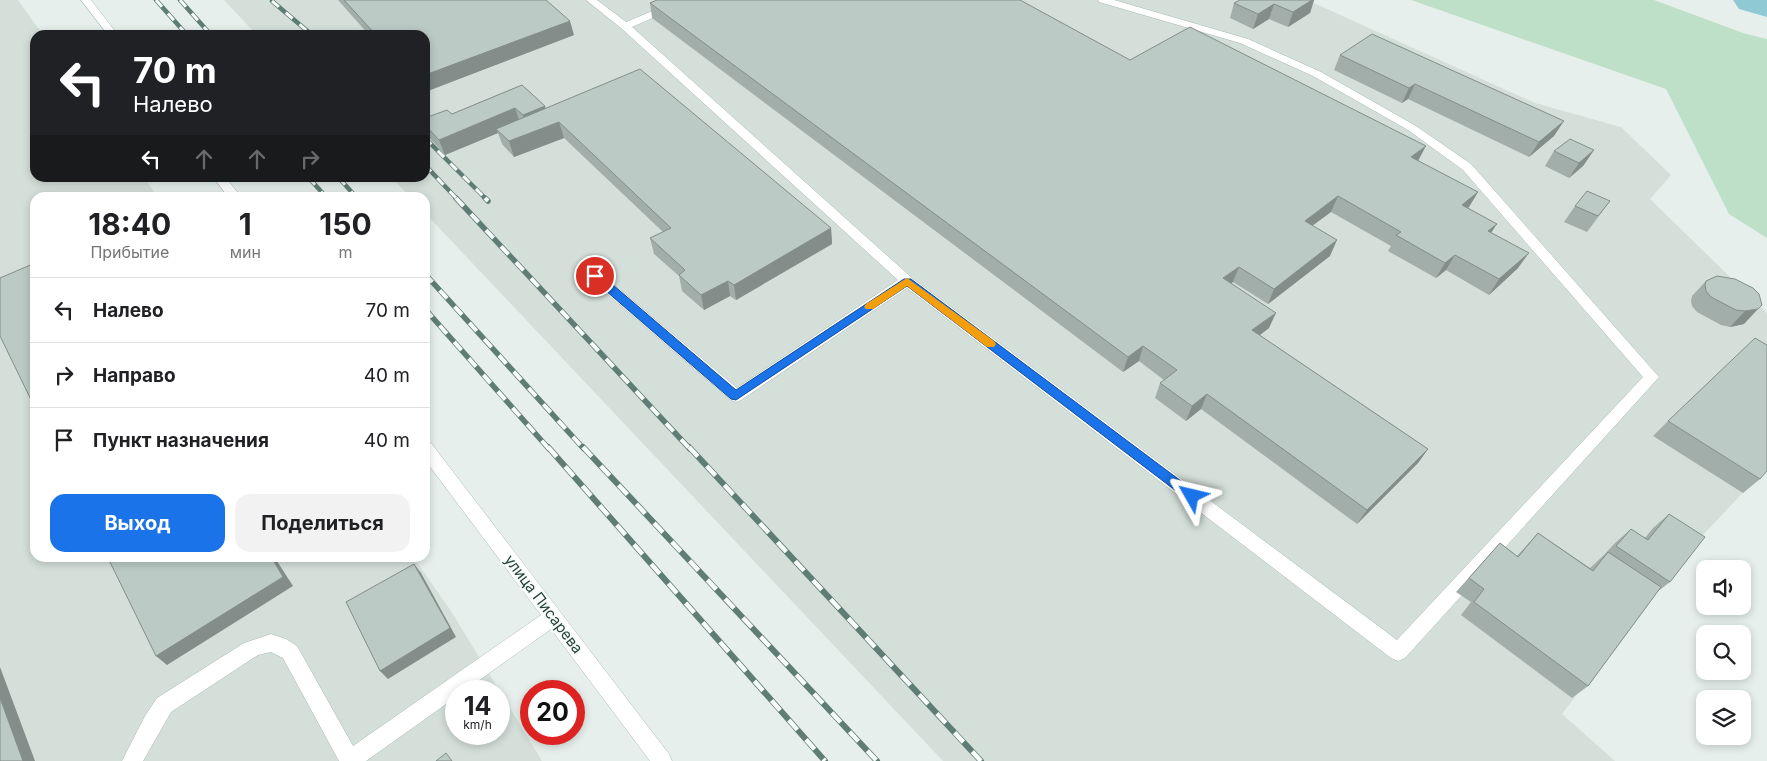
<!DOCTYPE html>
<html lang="ru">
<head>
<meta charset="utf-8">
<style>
  body { margin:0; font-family:Inter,sans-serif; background:#f2f2f2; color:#202124; height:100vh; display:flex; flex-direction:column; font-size:19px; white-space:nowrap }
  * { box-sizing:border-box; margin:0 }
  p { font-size:16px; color:#757577 }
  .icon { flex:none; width:28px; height:28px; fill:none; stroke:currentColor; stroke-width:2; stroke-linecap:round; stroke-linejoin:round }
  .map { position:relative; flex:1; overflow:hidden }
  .details { position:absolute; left:30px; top:192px; width:400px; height:370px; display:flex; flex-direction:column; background:#fff; border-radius:15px; box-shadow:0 2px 8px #0003 }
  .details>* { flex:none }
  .guide { position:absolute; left:30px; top:30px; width:400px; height:152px; border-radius:15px; box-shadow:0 2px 8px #0003; background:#202124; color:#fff; overflow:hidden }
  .controls { position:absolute; left:1696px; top:560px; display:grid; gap:10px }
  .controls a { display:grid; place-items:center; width:55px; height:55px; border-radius:10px; background:#fff; box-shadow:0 2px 8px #0003; font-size:25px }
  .speed { position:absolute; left:445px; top:680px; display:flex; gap:10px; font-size:25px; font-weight:700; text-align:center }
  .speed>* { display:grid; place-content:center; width:65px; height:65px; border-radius:50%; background:#fff; box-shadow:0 2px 8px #0003; line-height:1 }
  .speed small { font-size:12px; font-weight:400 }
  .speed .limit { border:8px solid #d22; background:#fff; color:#111 }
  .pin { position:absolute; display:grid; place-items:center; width:42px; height:42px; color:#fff; margin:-21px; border:2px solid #fff; border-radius:50%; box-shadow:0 1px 5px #0007 }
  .me { position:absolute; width:55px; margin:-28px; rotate:307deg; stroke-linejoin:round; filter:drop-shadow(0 0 4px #0008) }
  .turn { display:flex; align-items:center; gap:18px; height:105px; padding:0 20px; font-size:22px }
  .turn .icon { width:65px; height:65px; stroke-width:2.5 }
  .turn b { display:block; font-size:35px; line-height:42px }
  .lanes { display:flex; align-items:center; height:48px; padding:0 20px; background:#0003; justify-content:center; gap:25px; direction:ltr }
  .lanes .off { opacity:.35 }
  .eta { display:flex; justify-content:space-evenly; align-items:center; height:85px; text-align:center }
  .eta b { font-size:30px; font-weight:700; line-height:35px }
  .primary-button { display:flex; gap:10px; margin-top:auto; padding:10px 20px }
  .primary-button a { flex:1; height:58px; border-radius:15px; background:#1a73e8; color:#fff; font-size:20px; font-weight:700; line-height:58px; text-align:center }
  .primary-button a+a { background:#f2f2f2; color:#202124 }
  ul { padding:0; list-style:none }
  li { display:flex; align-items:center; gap:15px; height:65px; padding:0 20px; border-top:1px solid #e0e0e0 }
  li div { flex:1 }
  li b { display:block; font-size:19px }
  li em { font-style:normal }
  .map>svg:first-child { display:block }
  .built { fill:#d4dfda; fill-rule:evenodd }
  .green { fill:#bfe0c8 }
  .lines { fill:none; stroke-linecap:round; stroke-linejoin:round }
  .river { fill:#8ec9d4; fill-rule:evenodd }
  .minor-casing { stroke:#a8b8b2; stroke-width:1 }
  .minor { fill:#fff; fill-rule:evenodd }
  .rail-far2-casing { stroke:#5f7d75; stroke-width:4.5 }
  .rail-far1-casing { stroke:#5f7d75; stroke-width:5.5 }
  .rail-casing { stroke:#5f7d75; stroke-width:6 }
  .rail-far2 { stroke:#f7fbf9; stroke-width:3; stroke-dasharray:9; stroke-linecap:butt }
  .rail-far1 { stroke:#f7fbf9; stroke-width:4; stroke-dasharray:11; stroke-linecap:butt }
  .rail { stroke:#f7fbf9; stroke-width:4.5; stroke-dasharray:13; stroke-linecap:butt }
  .wall { fill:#a1aea9 }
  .shaded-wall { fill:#838d89 }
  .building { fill:#bbcac4; stroke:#838d89 }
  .route { fill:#1a73e8; stroke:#114b97 }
  .slow { fill:#f59e0b }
  .labels { text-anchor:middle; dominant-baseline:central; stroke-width:4; stroke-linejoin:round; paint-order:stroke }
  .street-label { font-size:15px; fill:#24423a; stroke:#f7fbf9 }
</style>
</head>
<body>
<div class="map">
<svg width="1767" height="761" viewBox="0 0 1767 761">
  <rect width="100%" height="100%" fill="#e6efeb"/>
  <path class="built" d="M0,0h18l25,35h-8v143h109l14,19 -123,1v360h379l37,53 91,150h-542zM456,691h43v43h-43z
    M224,0h1083l228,103 86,24 50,48 -21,24 117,114v154l-79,84 -126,163 53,47h-672l-518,-548v-15l-15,-1 -18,-19h33v-143h-168z"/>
  <path class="green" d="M1411,0h243l89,33 24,6v199l-38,-24 -63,-125z"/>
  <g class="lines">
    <path class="river" d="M1733,0h34v17l-28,-8z"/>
    <g class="minor-casing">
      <path id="minor" d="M81,0h10l27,35h-10z
        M586,0h11l29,22 53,-22h14l-61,27 280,251 485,362 246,-263 -180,-207 -55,-40 -95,-54 -73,-33 -141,-41 -1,-2h16l134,39 73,33 95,54 55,38 188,213 -254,281 -7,3 -7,-3 -484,-370 -166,112 -5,2 -5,-2 -141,-121 -2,-3 2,-3h10l137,115 161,-108 -277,-252z
        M214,178h12l16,20h-13z
        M425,442l6,1 238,311 3,7h-22l-99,-132 -87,62h-8v6l-90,64h-27l-56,-103 -12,-6 -13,3 -87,57 -28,49h-21l23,-45 12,-18 87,-55 27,-9 15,5 11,7 56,100 188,-131 -116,-155z"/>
    </g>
    <use href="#minor" class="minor"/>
    <g class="rail-far2-casing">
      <path id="rail-far2" d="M156,0l31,35
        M180,0l31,35
        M272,1l40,34
        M425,138l61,61
        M425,165l32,34
        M309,178l18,20
        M339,178l18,20"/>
    </g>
    <g class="rail-far1-casing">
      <path id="rail-far1" d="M456,198l234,251
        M485,198l3,3
        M425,274l159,175
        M425,309l124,140"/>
    </g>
    <g class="rail-casing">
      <path id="rail" d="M548,447l277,314
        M583,447l294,314
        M689,447l292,314"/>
    </g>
    <use href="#rail-far2" class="rail-far2"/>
    <use href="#rail-far1" class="rail-far1"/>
    <use href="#rail" class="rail"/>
  </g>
  <path class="wall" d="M338,0h208l28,35 -149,57v-57h-56z
    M1240,0h74l-4,13 -22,14 -19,-8 -16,10 -23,-11 4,-15z
    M650,3l480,57 288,101 60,31 -10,16 23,25 27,35 -29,27 -43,-25 -10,8 -48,-27 3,-5 -60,-34 -19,14 18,30 -62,48 -35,-22 -2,2 38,44 -10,7 169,114 -10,14 -61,61 -156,-115 -15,12 -31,-23 5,-15 4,-3 -25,-19 -16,11 -471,-354z
    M1340,55l214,81 -25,21 -121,-58 -6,4 -68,-33z
    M522,85l23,21v3l286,119 1,16 -96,56 -6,-4 -26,14 -22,-19 -3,-15 -25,-22 -4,-16 13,-6 -99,-94 -50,19 -12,-13 -4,-11 -53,22 -18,-20 -2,-5v-12l27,-4z
    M1594,150l-11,16 -14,12 -24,-12 9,-15z
    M1610,201l-23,31 -23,-10 11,-16z
    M1706,281l47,7 -9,36 -14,3 -9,-2 -24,-13 -5,-6 -1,-5 1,-5z
    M1668,421l92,58 -17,14 -90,-57z
    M1669,514l1,68 -13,10 -69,94 -16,12 -111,-83 10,-13 -15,-10 44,-49 17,13 21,-23 52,35 14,-13 11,-12 16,-14 14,9 8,-10z"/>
  <path class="shaded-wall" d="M1312,0h2l-4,13 -22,14 5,-15z
    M1274,4l-5,15 -16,10 5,-15z
    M570,21l4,14 -149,57v-17z
    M1415,84l-7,15 -6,4 7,-15z
    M545,106l4,15 -21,9 -5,-15z
    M515,108l5,15 -24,6 2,4 -53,22 -6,-15z
    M1564,121l-10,15 -25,21 10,-15z
    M559,122l5,16 -50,19 -5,-16z
    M1426,146l-8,15 -7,-4z
    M1594,150l-11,16 -14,12 10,-15z
    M1478,192l-9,15 -16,14 9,-16z
    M1338,196l-7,16 -33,24 7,-15z
    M1497,224l-10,15 1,-8z
    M831,228l1,16 -96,56 -2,-15z
    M1337,240l-7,16 -62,48 6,-15z
    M1529,253l-11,15 -29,27 10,-16z
    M1455,255l-9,15 -10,8 9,-15z
    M1239,267l-6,15 -16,12 6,-16z
    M728,281l2,15 -26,14 -3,-15z
    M1758,309l-14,15 -14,3 15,-16z
    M1276,313l-7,15 -23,18 6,-16z
    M1143,346l-4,15 -16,11 5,-15z
    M1207,394l-6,15 -15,12 6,-15z
    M1428,449l-10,14 -61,61 10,-14z
    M272,558h3l18,28 -126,79 -11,-9z
    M414,564l7,9 35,64 -68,42 -8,-8z
    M0,667l35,94h-12l-23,-63z"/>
  <path class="building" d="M344,0h202l24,21 -145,54v-40h-49z
    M657,0h363l110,60 60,-33 236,119 -15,11 67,35 -16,13 35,19 -9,7 41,22 -30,26 -44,-24 -10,8 -49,-28 5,-3 -63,-36 -33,25 32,19 -63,49 -35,-22 -16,11 53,35 -24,17 176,119 -61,61 -160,-116 -15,12 -32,-23 17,-13 -34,-24 -15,11 -478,-354z
    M1240,0h72l-19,12 -19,-8 -16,10 -24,-11z
    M1372,34l192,87 -25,21 -124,-58 -6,4 -69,-33z
    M640,69l191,159 -97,57 -6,-4 -27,14 -22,-20 6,-5 -35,-32 21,-10 -112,-106 -50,19 -13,-12z
    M522,85l23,21 -22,9 -8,-7 -76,32 -14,-15v-7l22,-8 5,4z
    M1570,139l24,11 -15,13 -25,-12z
    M1587,191l23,10 -12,15 -23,-10z
    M35,263v145l-35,-72v-58z
    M1717,276l18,3 18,9 6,6 3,11 -4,4 -13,2 -9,-1 -25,-13 -5,-6 -1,-6 1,-4z
    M1755,338l12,7v126l-7,8 -92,-58z
    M1669,514l36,23 -35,45 -54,-36 15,-17 17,11z
    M1538,533l55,38 15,-19 53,35 -73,99 -114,-84 10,-13 -15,-11 31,-35 18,14z
    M108,558h164l11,19 -127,79z
    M414,564l36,64 -70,43 -34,-69z
    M0,698l23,63h-23z
    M446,753l6,8h-16z"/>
  <path class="route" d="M595,272l4,1 137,117 168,-111h7l286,214 2,3 -2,4 -5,2 -4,-2 -281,-214 -171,114 -5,-1 -140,-121 -1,-2 1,-3z"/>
  <path class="slow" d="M907,278l87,63 2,3 -2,3h-7l-80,-61 -34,23h-7l-2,-2 2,-3z"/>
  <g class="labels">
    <g class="street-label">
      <text transform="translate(544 604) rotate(53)">улица Писарева</text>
    </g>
  </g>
</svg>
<div class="controls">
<a><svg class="icon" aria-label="sound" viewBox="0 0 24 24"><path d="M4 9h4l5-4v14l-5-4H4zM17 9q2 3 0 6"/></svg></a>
<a><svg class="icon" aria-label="search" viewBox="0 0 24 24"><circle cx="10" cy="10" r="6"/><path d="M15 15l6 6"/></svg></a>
<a><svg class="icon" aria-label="layers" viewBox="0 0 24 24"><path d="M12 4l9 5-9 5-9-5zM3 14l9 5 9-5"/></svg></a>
</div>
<div class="speed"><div>14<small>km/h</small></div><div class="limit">20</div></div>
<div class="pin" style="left:595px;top:276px;background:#d93025"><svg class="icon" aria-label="arrive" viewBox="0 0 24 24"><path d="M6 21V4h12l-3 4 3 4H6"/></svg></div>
<svg class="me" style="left:1192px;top:496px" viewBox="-20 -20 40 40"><path d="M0-17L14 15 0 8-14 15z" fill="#1a73e8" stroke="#fff" stroke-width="4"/></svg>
<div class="guide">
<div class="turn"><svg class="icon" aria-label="left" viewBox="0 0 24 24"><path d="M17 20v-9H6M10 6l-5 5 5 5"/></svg><div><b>70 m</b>Налево</div></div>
<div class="lanes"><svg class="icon" aria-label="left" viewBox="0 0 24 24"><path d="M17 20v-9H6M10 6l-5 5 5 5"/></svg><svg class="icon off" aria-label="ahead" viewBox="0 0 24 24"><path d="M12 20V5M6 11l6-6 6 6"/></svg><svg class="icon off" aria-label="ahead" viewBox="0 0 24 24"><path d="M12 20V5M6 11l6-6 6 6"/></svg><svg class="icon off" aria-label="right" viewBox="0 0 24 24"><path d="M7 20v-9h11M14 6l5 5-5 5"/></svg></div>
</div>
<section class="details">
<div class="eta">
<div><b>18:40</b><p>Прибытие</p></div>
<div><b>1</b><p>мин</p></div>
<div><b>150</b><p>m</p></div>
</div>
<ul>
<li><svg class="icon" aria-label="left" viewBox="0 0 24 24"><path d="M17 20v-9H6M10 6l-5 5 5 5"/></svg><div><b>Налево</b></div><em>70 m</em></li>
<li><svg class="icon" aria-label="right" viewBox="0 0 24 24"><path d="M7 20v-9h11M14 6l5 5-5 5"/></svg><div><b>Направо</b></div><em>40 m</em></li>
<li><svg class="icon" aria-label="arrive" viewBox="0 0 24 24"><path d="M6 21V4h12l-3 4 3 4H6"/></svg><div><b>Пункт назначения</b></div><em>40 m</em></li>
</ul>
<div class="primary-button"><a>Выход</a><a>Поделиться</a></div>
</section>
</div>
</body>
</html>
